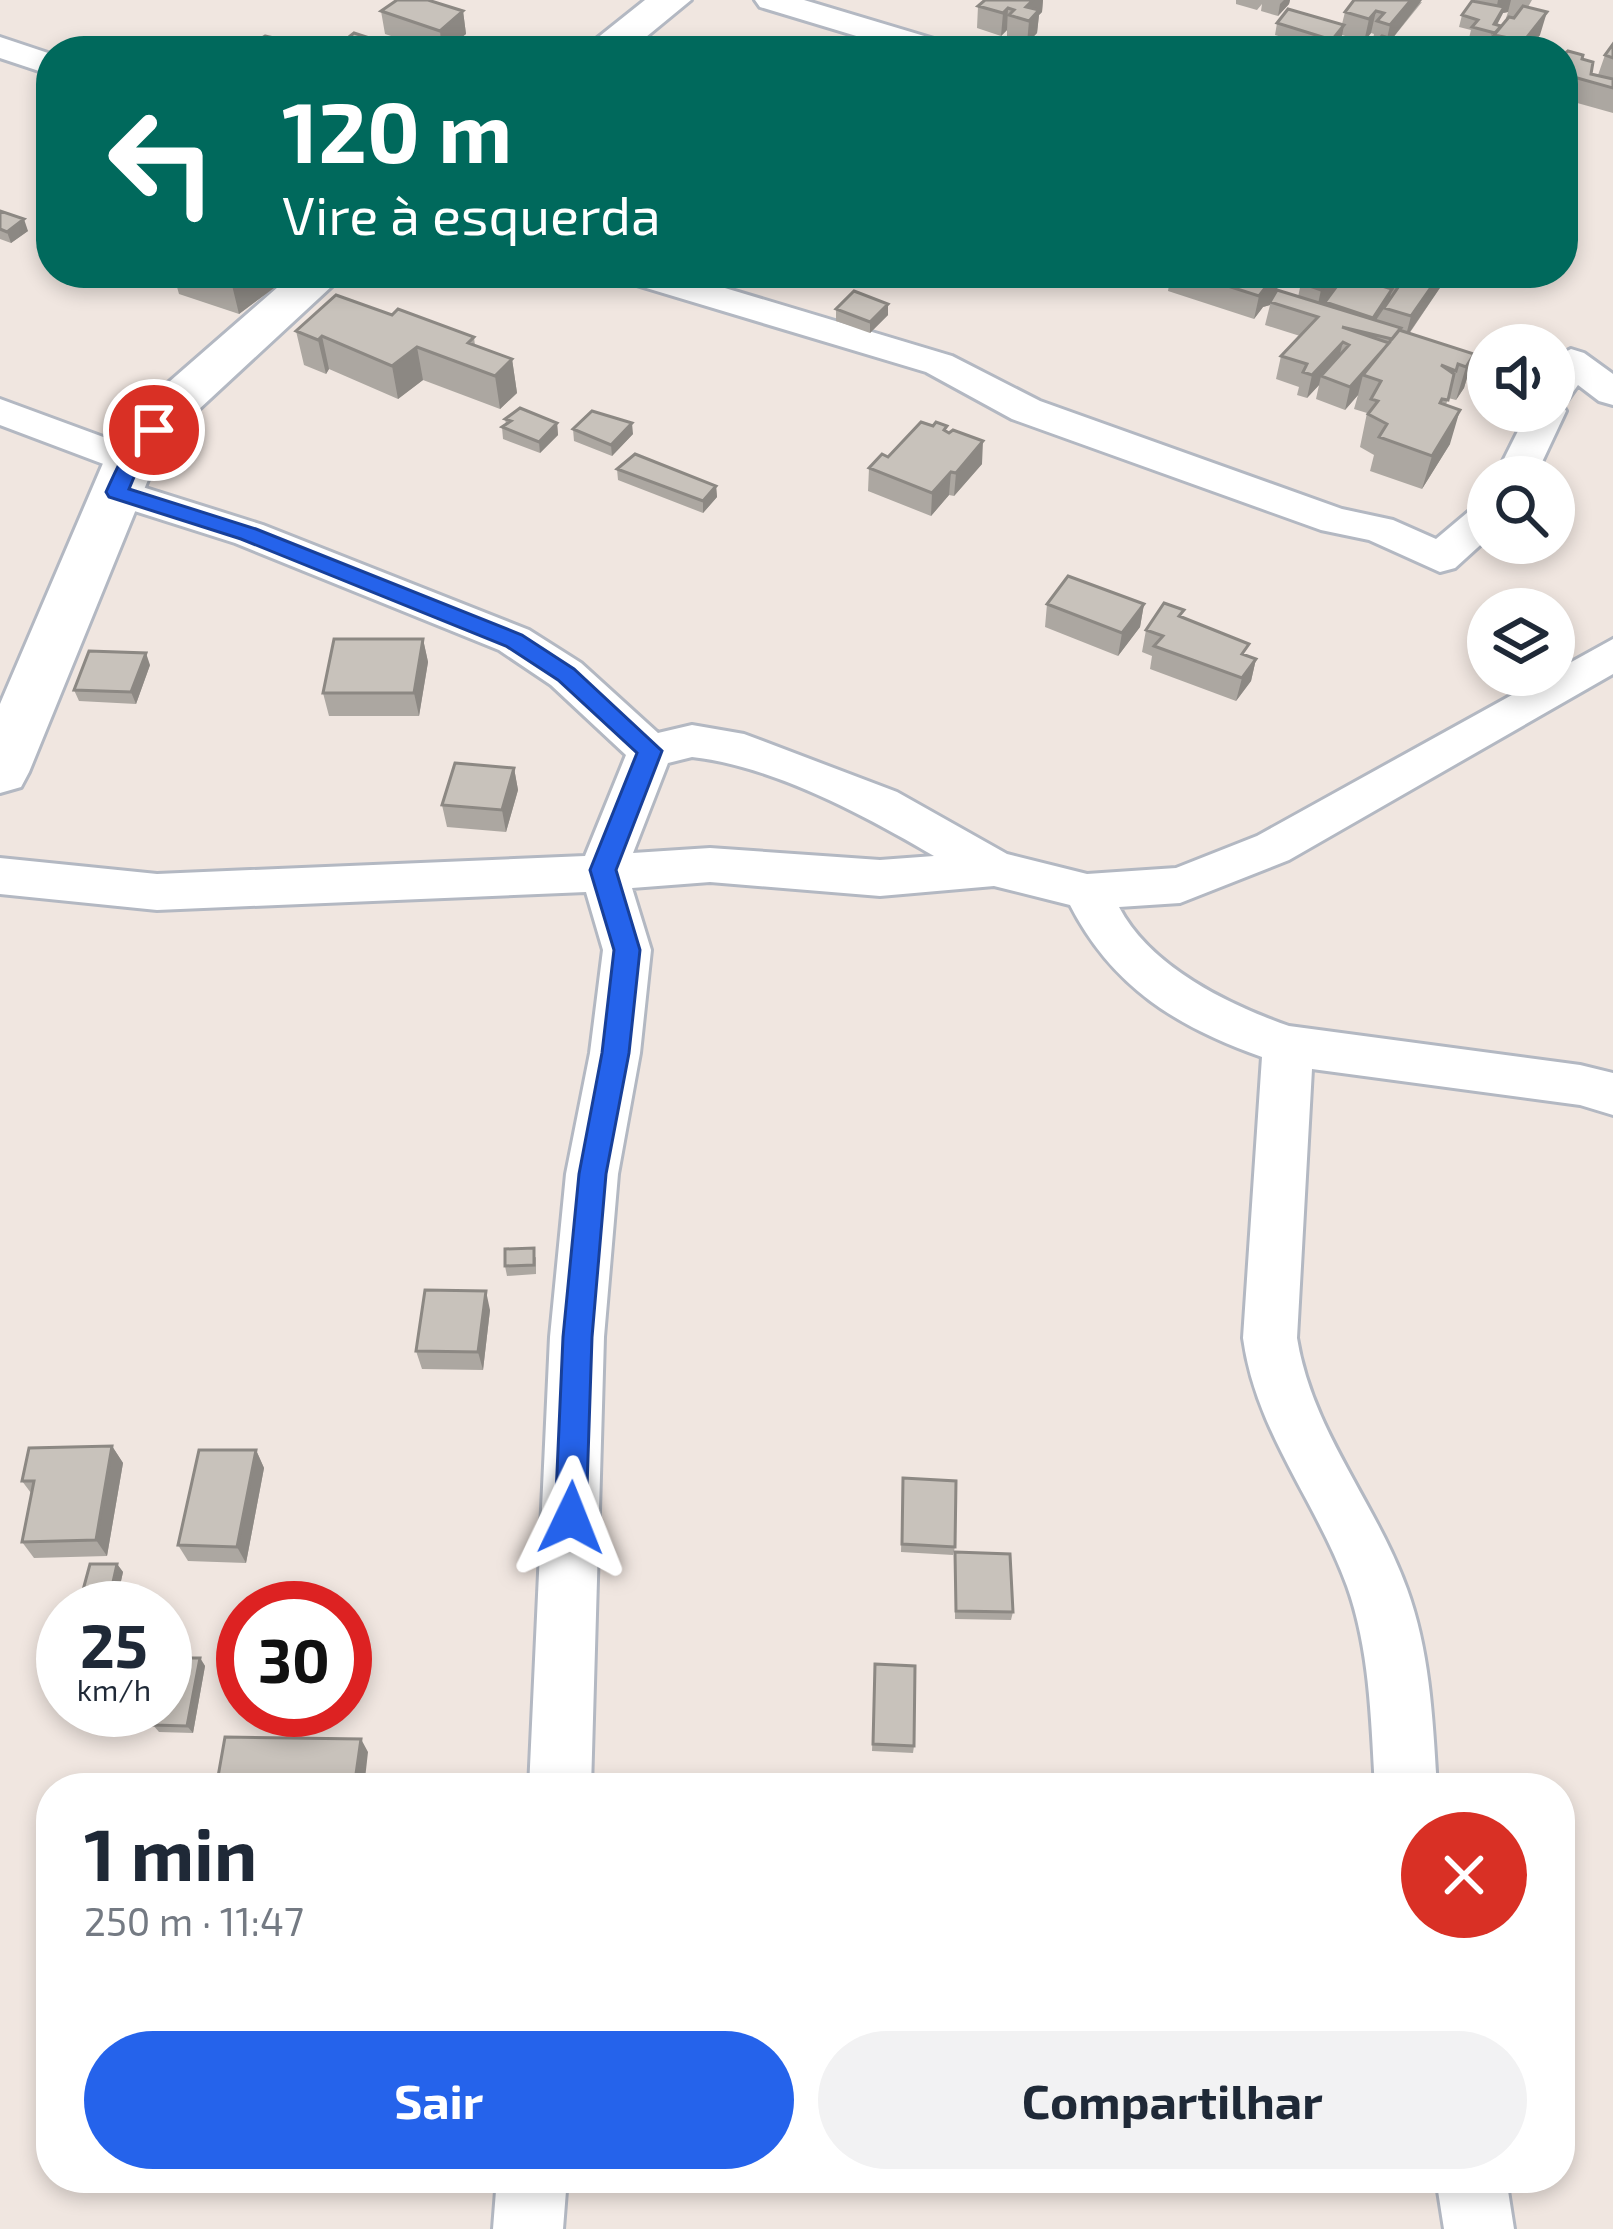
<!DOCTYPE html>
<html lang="pt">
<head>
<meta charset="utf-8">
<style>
  body { margin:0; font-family:"Exo 2",sans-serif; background:#f2f2f3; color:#1f2937; height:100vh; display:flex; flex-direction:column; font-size:45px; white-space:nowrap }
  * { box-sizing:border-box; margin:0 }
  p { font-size:39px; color:#747a83 }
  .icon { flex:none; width:66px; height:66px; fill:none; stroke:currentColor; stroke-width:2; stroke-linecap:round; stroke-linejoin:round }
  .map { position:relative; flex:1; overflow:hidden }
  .drawer { position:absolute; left:36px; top:1773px; width:1539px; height:420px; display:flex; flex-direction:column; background:#fff; border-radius:48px; box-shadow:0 6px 18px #0003 }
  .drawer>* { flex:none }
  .hud { position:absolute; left:36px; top:36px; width:1542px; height:252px; border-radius:48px; box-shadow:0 6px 18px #0003; background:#00695c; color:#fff; overflow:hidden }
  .controls { position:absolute; left:1467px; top:324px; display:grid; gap:24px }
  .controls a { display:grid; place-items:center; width:108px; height:108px; border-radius:50%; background:#fff; box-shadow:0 6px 18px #0003; font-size:60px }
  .speed { position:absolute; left:36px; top:1581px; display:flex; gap:24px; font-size:60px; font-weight:700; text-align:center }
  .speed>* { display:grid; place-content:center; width:156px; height:156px; border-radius:50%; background:#fff; box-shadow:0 6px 18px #0003; line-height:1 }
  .speed small { font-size:30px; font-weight:400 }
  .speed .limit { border:18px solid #d22; background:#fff; color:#111 }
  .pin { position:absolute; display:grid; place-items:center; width:102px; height:102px; color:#fff; margin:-51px; border:6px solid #fff; border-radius:50%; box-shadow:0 3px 12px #0007 }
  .me { position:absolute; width:132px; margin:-66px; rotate:2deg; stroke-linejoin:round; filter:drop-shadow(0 0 9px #0008) }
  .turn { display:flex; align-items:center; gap:42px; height:252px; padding:0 48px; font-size:54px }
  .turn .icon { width:156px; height:156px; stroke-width:2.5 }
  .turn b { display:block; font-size:84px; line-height:102px }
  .round { display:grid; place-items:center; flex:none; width:126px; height:126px; border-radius:63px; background:#f2f2f3 }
  .head { display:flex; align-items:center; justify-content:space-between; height:204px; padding:0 48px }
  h1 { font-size:72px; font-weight:700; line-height:90px }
  .cta { display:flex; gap:24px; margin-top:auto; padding:24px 48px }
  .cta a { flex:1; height:138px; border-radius:72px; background:#2563eb; color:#fff; font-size:48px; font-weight:700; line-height:138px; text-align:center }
  .cta a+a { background:#f2f2f3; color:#1f2937 }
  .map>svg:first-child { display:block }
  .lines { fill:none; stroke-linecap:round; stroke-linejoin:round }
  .street-casing { stroke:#b3b8c2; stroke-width:6 }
  .secondary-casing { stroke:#b3b8c2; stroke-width:6 }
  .street { fill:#fff; fill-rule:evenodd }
  .secondary { fill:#fff; fill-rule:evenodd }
  .wall { fill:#aca7a1; fill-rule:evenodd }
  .shaded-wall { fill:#8c8883 }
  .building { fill:#c8c2bb; stroke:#8c8883; stroke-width:3 }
  .route { fill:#2563eb; stroke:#184099; stroke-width:3 }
</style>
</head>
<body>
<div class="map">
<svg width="1613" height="2229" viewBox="0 0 1613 2229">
  <rect width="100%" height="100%" fill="#f0e6e0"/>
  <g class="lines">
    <g class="street-casing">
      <path id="street" d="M755,0h49l147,44 5,7h-50l-146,-44z
        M0,37l51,17v21l-51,-17z
        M618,273h57l277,83 88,45 302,108 51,11 43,19 38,-32 14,-4v35l-33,30 -15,4 -71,-32 -48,-10 -309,-111 -86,-47 -303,-91z
        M1571,349l13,4 29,21v31l-14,-4 -21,-16 -15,21 3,5 -31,66h-40l33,-66h26v-53z
        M0,399l144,53 6,9 -6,9 -14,4 -130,-49z
        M117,479l146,46 266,105 52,33 77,70 34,-8 52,9 153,58 110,62 80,20 89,-6 81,-32 356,-197v35l-324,186 -109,43 -61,4c31,60 110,98 170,119l291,39 33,8v42l-33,-10 -268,-36 -15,269c15,93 78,163 110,251 23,63 26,132 30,199h-62c-4,-67 -5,-138 -28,-202 -32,-87 -91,-154 -104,-248l19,-281c-85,-30 -150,-70 -192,-152l-76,-19 -114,10 -170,-14 -78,6 19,62 -11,103 -22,121 -14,163 -13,451h-62l21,-451 16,-163 24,-121 13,-103 -17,-58 -429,18 -157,-16v-36l157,16 428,-18 41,-101 -75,-70 -52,-35 -264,-107 -132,-42 -6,-9 6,-9zM692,757c81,9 172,58 242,99l-54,4 -170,-12 -77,5 35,-90z
        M497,2178h70l-4,51h-70z
        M1436,2178h70l8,51h-70z"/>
    </g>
    <g class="secondary-casing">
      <path id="secondary" d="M645,0h46l-62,51h-48z
        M294,273h52l-149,138 -43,54 -125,307 -8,15 -21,6v-89l104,-243 57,-72z"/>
    </g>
    <use href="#street" class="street"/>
    <use href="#secondary" class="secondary"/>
  </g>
  <path class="wall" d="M985,0h58l-1,12 -3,3 -2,18 -10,10 -20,-6v-7l-6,6 -24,-8 1,-22z
    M1236,0h54l-1,4 -11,12 -17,-5 1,-7 -5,6 -21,-6z
    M1476,0h56l-4,7 12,28 -8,10v6h-42l2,-7 -23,-6 2,-8 -12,-3 3,-12zM1508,12l-2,6h2l-7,8 -4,-1 6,-12z
    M1422,2l-30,37 29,8 -1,4h-47l2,-6 -3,-1 2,-10 -3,-1 -7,9 -22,-7 -12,16 -55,-16 2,-12 65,1 3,-12z
    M381,11h82l3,23 -30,17 -51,-17z
    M340,44l69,7h-68z
    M1613,44v69l-50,-14v-44l19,4 9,15 7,1 7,-20z
    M0,211l28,20 -17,12 -11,-4z
    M173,273h121l-55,41 -60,-20z
    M1171,273h98l7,7v12l22,5 3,-14 44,-8 13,4 2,-6h90l-41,61 65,20 -10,34 -8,12 -8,-2 -2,7 4,39 -28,45 -52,-18 4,-16 -14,-8 7,-34 -13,-4 4,-14 -13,15 -29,-11 3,-14 -12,13 -10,-3 2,-8 -23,-8 5,-23 19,-20 -35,-11 5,-20 -7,2 -9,12 -86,-28z
    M888,304v11l-18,18 -34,-12v-12z
    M392,315l82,22 1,9 37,13 5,34 -17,16 -77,-29 -25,19 -69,-30 -3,5 -22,-9 -8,-34z
    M505,419l52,4 1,12 -18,18 -37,-14 -1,-12 4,-3z
    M573,429l60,5 -21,22 -38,-15z
    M946,432l36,32 -28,32 -5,-1 -18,21 -63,-25 1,-23 19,-11z
    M617,469l99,17 1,11 -14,16 -85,-33z
    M1047,604h97l-4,23 -22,29 -73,-29z
    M1182,617l64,39 10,3 -5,22 -15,20 -86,-32 2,-13 -10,-4 4,-22z
    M423,639l5,23 -9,54h-90l-6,-23z
    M150,665l-14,39 -57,-3 -5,-11z
    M514,768l4,22 -12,42 -59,-5 -5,-22z
    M536,1257v17l-29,2 -2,-10z
    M490,1310l-7,60 -61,-1 -6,-18z
    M112,1446l11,17 -16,93 -73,2 -12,-16 9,-49 -9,-12z
    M256,1450l8,18 -18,95 -58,-2 -10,-16z
    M903,1478l52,69 -2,8 -52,-3z
    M955,1552l58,60 -2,8 -56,-1z
    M117,1564l6,8 -6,27 -28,-1 -6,-8z
    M200,1658l5,8 -12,67 -34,-1 -6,-7z
    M875,1664l39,82 -1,7 -41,-2z"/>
  <path class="shaded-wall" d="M1033,0h10l-1,12 -3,3 -2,18 -10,10 2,-22 -3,-14z
    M1284,0h6l-1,4 -11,12 2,-12z
    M1411,0h11l-37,48 5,-23z
    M1498,0h13l-3,12 -5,1 -12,23z
    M1008,8l-1,22 -6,6 2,-23z
    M463,11l3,23 -21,17h-3l-2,-20z
    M1376,11l-5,22 -7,9 5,-23z
    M1547,12l-7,23 -8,10 -1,6h-10l3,-10z
    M1344,25l-2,11 -12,15 2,-11z
    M24,219l4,12 -17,12 -4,-11z
    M242,273h52l-55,41 -8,-33z
    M1335,273h12l-31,40 5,-23z
    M1441,273h9l-45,66 6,-23z
    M1277,276l-1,6 3,-1 -5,22 -4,-1v3l-7,2 -9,12 5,-23z
    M1392,289l-3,12 -19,28 3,-11z
    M888,304v11l-18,18v-11z
    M322,336l7,33 -3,5 -8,-34z
    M1343,342l-6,23 -16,11 -2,9 -12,13 5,-23z
    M1389,343l-26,32 -5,20 -13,15 5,-23z
    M417,347l6,33 -25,19 -6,-33z
    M1474,354l-10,34 -8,12 10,-33z
    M512,359l5,34 -17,16 -5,-33z
    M1460,410l-10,34 -28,45 10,-33z
    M557,423l1,12 -18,18 -1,-11z
    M632,423l1,11 -21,22 -1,-11z
    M983,441l-1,23 -28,32 2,-23z
    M951,472l-2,23 -18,21 1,-23z
    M716,486l1,11 -14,16v-12z
    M1144,604l-4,23 -22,29 4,-23z
    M423,639l5,23 -9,54 -5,-23z
    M146,653l4,12 -14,39 -5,-12z
    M1256,659l-5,22 -15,20 6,-23z
    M514,768l4,22 -12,42 -4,-22z
    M486,1291l4,19 -7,60 -5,-18z
    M112,1446l11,17 -16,93 -11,-16z
    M256,1450l8,18 -18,95 -9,-16z
    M117,1564l6,8 -6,27 -6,-8z
    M200,1658l5,8 -12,67 -6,-7z
    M361,1739l7,13 -4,36h-10z"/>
  <path class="building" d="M397,0h31l35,11 -23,20 -59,-20z
    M985,0h48l-7,7 13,3 -10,11 -20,-6 5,-5 -6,-2 -5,5 -25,-7z
    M1354,0h57l-21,25 -13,-4 7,-8 -8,-2 -7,8 -24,-7z
    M1472,1l32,6 -10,17 7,2 -6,7 -23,-6 6,-7 -16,-5z
    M1523,6l24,6 -23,29 9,2 -5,7 4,1h-38l10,-14 -10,-2 15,-18 5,1z
    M1288,9l56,16 -12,15 -55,-17z
    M354,33l55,18h-44l-25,-7z
    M265,36l36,8 -10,7h-50z
    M1382,36l39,11 -3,4h-30l3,-3 -16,-5z
    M454,37l39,14h-57z
    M1613,44v14l-8,-3z
    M799,46l17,5h-22z
    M1568,51l15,4 -1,4 11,3 -2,12 22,5v9l-50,-14v-19z
    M0,211l24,8 -17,13 -7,-3z
    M207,273h35l-11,8z
    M1187,273h82l8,3 -3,3 5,2 -11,3 -9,12z
    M1308,273h27l-14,17 -20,-7z
    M1391,273h50l-30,43 -27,-8 21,-31z
    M1345,275l47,14 -19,29 -48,-16z
    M1277,290l124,38 -9,11 -50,-12 47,16 -39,44 -29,-11 28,-31 -6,-3 -31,33 -9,-3 4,-8 -26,-8 37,-39 -48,-15z
    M854,291l34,13 -18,18 -34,-13z
    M336,295l56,20 6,-6 76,28 -6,6 44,16 -17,17 -78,-29 -25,19 -70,-30 -4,4 -22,-9z
    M1399,330l75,24 -8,13 -8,-3 -2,7 -15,-6 13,9 -6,26 -6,-1 -2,4 20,7 -28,46 -53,-19 8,-13 -19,-10 10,-13 -7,-2 10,-18 -18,-6z
    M520,408l37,15 -18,19 -37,-15 9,-6 -6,-2z
    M592,411l40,12 -21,22 -38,-16z
    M921,422l12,4 3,-4 11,4 -3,4 5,3 4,-3 30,11 -27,32 -5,-1 -19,21 -63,-25 13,-14 6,3z
    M635,454l81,32 -13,15 -86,-32z
    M1068,576l76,28 -22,29 -75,-29z
    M1164,603l20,7 -5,6 70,28 -7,10 14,5 -14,19 -88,-32 9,-10 -17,-6z
    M334,639h89l-9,54h-91z
    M89,651l57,2 -15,39 -57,-2z
    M455,763l59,5 -12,42 -60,-5z
    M534,1248v17l-29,1v-17z
    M425,1290l61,1 -8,61 -62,-1z
    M112,1446l-16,94 -74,2 12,-61h-12l7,-33z
    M199,1450h57l-19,97 -59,-2z
    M903,1478l53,3 -1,66 -53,-3z
    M955,1552l55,2 3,58 -57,-1z
    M90,1564h27l-6,27 -28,-1z
    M167,1658h33l-13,68 -34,-1 3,-15h9z
    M875,1664l40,2 -1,80 -41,-2z
    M225,1737l136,2 -7,49h-138z"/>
  <path class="route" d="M154,424l11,6 -25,33 -11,26 127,40 266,106 52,34 88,82 -46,119 24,80 -11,103 -23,121 -14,163 -6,181 -4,10 -11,4 -11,-4 -5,-10 8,-181 16,-163 23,-121 12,-103 -24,-80 47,-117 -79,-73 -52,-34 -265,-107 -132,-42 -3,-5c11,-24 24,-57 48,-68z"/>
</svg>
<div class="controls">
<a><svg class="icon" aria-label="sound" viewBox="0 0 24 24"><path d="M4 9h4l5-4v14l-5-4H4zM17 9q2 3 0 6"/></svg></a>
<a><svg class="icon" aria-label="search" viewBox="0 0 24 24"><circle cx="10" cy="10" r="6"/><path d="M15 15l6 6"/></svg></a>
<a><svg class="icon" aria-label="layers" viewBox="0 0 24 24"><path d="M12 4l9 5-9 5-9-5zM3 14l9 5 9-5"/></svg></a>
</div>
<div class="speed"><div>25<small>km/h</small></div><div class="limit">30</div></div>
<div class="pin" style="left:154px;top:430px;background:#d93025"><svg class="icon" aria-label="arrive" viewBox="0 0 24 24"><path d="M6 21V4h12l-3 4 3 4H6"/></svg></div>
<svg class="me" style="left:571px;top:1518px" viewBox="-20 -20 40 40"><path d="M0-17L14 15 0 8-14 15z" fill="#2563eb" stroke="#fff" stroke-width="4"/></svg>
<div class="hud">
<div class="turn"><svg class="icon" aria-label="left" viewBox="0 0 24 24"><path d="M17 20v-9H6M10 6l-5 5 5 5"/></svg><div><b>120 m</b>Vire à esquerda</div></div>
</div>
<section class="drawer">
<div class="head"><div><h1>1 min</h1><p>250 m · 11:47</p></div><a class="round" style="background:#d93025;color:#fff"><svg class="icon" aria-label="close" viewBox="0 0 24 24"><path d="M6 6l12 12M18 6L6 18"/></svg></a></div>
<div class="cta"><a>Sair</a><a>Compartilhar</a></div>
</section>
</div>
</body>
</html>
